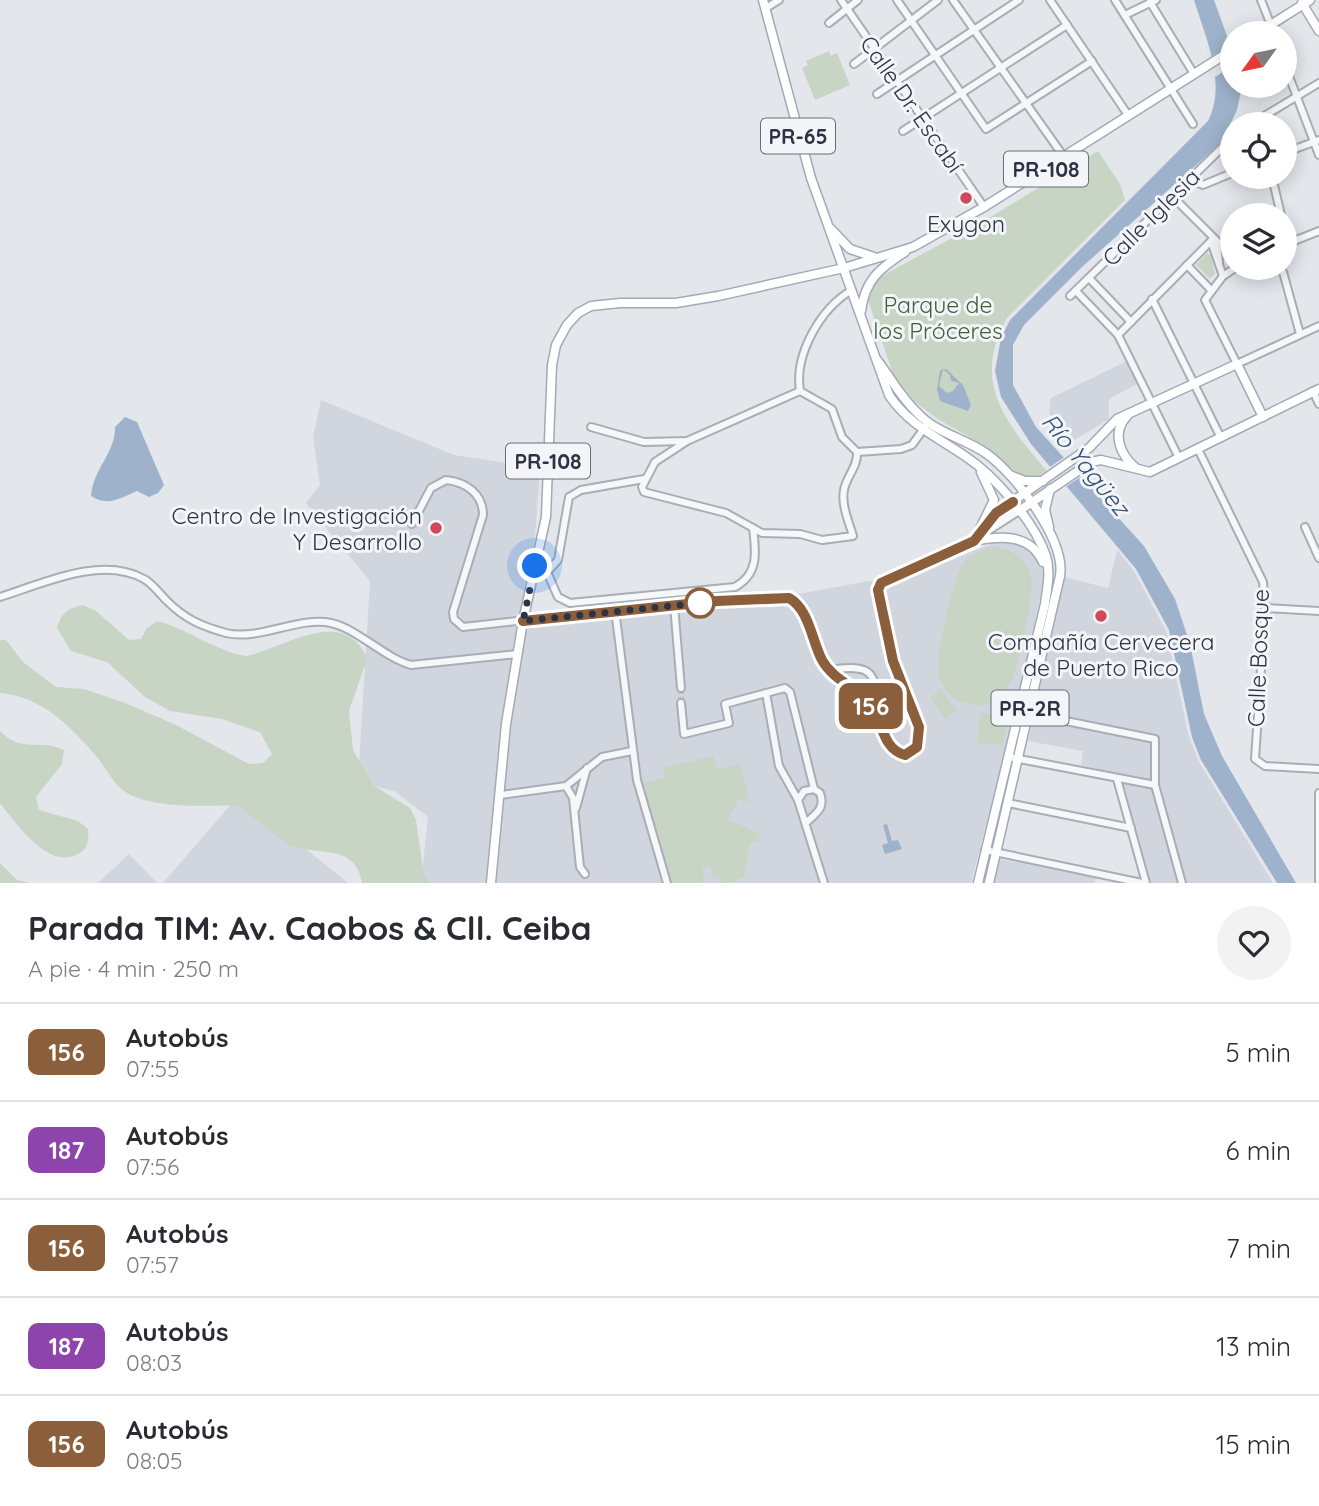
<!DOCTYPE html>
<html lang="es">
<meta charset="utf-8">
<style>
:root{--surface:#fff;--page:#f2f2f3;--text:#2b2b33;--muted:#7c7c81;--line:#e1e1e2}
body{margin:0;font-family:Quicksand,sans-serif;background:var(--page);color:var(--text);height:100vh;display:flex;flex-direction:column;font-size:26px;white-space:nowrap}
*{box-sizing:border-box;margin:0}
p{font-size:23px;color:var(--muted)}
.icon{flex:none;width:38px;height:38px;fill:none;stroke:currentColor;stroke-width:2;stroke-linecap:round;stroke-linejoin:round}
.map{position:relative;height:883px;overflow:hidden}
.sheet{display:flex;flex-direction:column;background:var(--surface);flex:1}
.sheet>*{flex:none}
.badge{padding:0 14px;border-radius:10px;font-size:24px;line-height:46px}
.needle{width:46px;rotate:237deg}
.buttons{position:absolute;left:1220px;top:21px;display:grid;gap:14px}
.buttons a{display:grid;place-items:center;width:77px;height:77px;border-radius:50%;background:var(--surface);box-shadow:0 4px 18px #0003;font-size:35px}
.you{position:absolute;width:35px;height:35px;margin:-18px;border:5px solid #fff;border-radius:50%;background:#1a73e8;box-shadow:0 0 0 10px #1a73e833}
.map>.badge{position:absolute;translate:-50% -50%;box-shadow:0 0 0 4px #fff}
.round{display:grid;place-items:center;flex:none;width:74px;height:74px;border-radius:37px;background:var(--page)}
.headline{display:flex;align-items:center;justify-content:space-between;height:119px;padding:0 28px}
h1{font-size:33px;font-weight:800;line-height:52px}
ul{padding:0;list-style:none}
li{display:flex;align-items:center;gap:21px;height:98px;padding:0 28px;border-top:2px solid var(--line)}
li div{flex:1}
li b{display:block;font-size:26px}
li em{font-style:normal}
li .badge{min-width:77px;font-weight:700;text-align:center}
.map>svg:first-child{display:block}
.built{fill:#d1d5dd}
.green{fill:#c8d5c4}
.water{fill:#9eb3cb;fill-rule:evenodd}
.pier{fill:#e3e6eb}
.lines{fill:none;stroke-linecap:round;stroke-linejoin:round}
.minor-tunnel{stroke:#bec2ca;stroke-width:6;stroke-dasharray:6 3;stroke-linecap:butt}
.minor-casing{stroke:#a8adb6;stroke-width:10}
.major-casing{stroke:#a2aab7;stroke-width:11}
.minor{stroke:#f6f7f9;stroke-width:6}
.major{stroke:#fff;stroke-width:8}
.line-casing{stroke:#fff;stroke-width:16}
.line{stroke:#8b5e3c;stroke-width:10}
.walk{stroke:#2b3344;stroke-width:7;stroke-dasharray:0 12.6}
.poi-dot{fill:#d0495b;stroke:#f3f5f8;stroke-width:2.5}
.stop-dot{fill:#fff;stroke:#8b5e3c;stroke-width:3.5}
.labels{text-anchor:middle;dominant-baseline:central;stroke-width:6;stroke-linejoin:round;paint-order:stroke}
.shield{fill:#f3f5f8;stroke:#676d7a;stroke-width:2}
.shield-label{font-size:21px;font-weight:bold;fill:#2b3344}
.street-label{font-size:23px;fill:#2b3344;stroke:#f3f5f8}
.poi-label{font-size:23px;fill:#2b3344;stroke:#f3f5f8}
.park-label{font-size:23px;fill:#3f6038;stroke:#f3f5f8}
.water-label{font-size:24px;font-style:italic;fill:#345178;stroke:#f3f5f8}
</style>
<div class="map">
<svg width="1319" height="883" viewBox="0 0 1319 883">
<rect width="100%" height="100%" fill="#e3e6eb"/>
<g class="built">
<polygon points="1127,361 1137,384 1109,399 1109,419 1071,442 1049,413 1051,398"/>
<polygon points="321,400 454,455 540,468 535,537 520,610 529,617 791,595 870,581 885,585 999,541 1023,546 1036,558 1045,574 1019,697 971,883 421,883 428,817 394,791 358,782 370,581 306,503 320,485 313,437"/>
<polygon points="1117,550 1134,571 1166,631 1189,737 1199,762 1273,883 1151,883 1119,774 1081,765 1083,751 1028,741 1064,577 1108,588"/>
<polygon points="239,795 348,883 163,883"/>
<polygon points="129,854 157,883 98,883"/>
<polygon points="999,859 1096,878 1095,883 994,883"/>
</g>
<g class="green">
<polygon points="829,51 831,56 837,53 850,85 815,100 802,68 808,65 806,61"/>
<path d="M1098,151L1120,184L1125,200L1007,318C971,382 1005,422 1047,471L1034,478L1021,476L981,444L936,418L914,401L893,374L868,300L878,278L989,218Z"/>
<polygon points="1207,253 1211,256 1215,274 1210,279 1196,265"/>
<path d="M992,546C1010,550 1027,556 1031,577C1035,594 1017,677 1006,691C996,703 982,707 968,704C959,702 951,698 946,690C942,685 938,677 938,671C937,652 952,583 961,566C968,555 980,551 992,546Z"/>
<path d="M83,605L95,610L129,640L141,639L147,628L157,621C189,629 214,651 246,656C285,648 345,604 367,659L349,711L353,750L373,785L410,808L416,820L424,875L429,883H362C356,844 321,856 293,846C279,840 252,814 236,805C207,806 149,809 124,791C112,782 106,768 97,757C71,727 42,696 0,693V640H6L23,662L56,687L84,689L125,703L174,724L249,764L263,763L272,754L260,732L222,719L170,711L145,697L107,662L71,651L57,628C61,613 68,608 83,605Z"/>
<polygon points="941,689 957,711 945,719 930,698"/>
<polygon points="980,713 1006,715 1004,745 977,743"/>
<path d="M0,731C22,754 39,738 64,750L62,764L36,797L39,810L78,821L88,829C89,841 88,851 74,856C45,866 16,823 0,803Z"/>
<polygon points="713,756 717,769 740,764 750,802 739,799 728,819 759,834 760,841 750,843 744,877 731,883 721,883 719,876 714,878 710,866 702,868 704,880 699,883 673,883 643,783 665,778 663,768"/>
<polygon points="0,863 17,880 30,883 0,883"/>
</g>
<g class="water">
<path d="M1194,0H1214L1232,50V86H1242L1237,110L1221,143L1082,267L1024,325L1013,345V385L1036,427L1144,546L1175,599L1190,644L1204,714L1222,756L1296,883H1277L1201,760L1192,737L1169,630L1136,569L1031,444L1001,397L995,371L1001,338L1010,320L1208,121C1227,83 1206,39 1194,0Z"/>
<path d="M946,369L963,385L971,405L968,411L940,401L937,390L940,370ZM943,369L950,375L951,381L959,383L953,391L947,393L939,386Z"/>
<path d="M125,417L137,422L164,485L158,493L149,497L137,491C121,498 107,507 91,496C93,469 116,452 115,427Z"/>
<polygon points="887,824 892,841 898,840 902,849 885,854 882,845 888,843 883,825"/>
</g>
<g class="pier">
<polygon points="1232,51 1232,66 1212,79 1210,62"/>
<polygon points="1066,456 1082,476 1064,488 1047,469"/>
</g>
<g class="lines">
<polyline class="minor-tunnel" points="681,688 681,703"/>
<g class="minor-casing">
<g id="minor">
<polyline points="841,0 984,207"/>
<polyline points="897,0 986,129 1092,61"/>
<polyline points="953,0 1064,157"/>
<polyline points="1050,0 1128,115"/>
<polyline points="1115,0 1193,124"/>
<polyline points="1261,0 1274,33"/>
<polyline points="1150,2 1194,74"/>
<polyline points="766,8 779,0"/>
<polyline points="1125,15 1156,0"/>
<polyline points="829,23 858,0"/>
<polyline points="1284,63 1319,155"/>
<polyline points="854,64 938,0"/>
<polyline points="877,94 1019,0"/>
<polyline points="1251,124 1319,83"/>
<polyline points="903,131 1067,25"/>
<polyline points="1284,153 1319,140"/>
<polyline points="1272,177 1281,215"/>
<polyline points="1188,180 1203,185 1232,173"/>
<polyline points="1172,196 1217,241 1219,262"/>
<polyline points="1284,229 1288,244"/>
<polyline points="1211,241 1223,276"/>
<polyline points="1284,245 1319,231"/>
<polyline points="1187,265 1211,290"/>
<polyline points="1235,268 1223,276 1205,300 1237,364 1319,326"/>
<polyline points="1283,272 1300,334"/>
<polyline points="1089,278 1131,322"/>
<polyline points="1076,291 1118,335 1179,458"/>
<polyline points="1070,296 1232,138"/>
<polyline points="1152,299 1221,438"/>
<polyline points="1118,335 1213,239"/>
<path d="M800,391C794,354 821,308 852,290"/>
<polyline points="1313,391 1319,404"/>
<polyline points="591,427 644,442 687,441 800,391 832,409 842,437 857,452 901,449 912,445 925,427"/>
<polyline points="1198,449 1263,582 1265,608 1255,759 1265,766 1319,769"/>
<path d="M644,479L581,490L569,497L558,560L547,572L558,597L570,603L735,587C759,574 756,552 753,528L726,513L644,492L642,487L655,462L687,441"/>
<path d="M412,524L431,488L446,480C466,482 483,494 483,515L453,612L454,619L463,627L615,610L789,598C809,609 812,641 822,660C834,682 861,688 873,708C883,725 883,750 905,755L917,747L919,727L893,661L878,590L881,583L963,547L1019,511"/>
<polyline points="1305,527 1319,558"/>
<path d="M753,528L762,533L800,534L822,540L853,536C849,522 841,505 844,490C846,477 858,467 857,452"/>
<polyline points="981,531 996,513 1012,502"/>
<path d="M0,597C42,584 101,555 144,579C152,583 160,594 167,601C185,619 201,626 226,633C260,641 298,616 331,623C358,629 383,657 411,665L517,654"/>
<polyline points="674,605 681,688"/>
<polyline points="1265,608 1319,611"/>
<polyline points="615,610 637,780 667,883"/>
<path d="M828,670C862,665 882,666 873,708"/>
<polyline points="766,693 779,766 798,800"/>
<polyline points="681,703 684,734 729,723 725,704 785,688 790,692 814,789"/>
<polyline points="1056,719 1155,739 1155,785 1182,883"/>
<polyline points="1009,757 1155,785"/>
<polyline points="1117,779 1146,883"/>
<polyline points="566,786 573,798 580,867 585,874"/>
<polyline points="1319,793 1319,881"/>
<polyline points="501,795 566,786 602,757 632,751"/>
<polyline points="1008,803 1131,828"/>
<polyline points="576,808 587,768"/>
<path d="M808,821C818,812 825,807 820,793L814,789L804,791L798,800L824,883"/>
<polyline points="985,850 1142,883"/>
</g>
</g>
<g class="major-casing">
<g id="major">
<path d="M763,0L811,178L889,395C908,424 937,437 965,456C995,476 1034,521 1046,556C1051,572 1047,588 1045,604L978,883"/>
<polyline points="1302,3 1319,31"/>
<polyline points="1258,33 1310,0"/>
<polyline points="831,229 850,249 874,257"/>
<path d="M861,311C865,280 879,269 905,252"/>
<path d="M878,361C893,382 905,403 925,420C943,435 968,440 987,454C1015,474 1066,540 1060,576L989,883"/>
<path d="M1127,416C1111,433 1120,455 1136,468"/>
<polyline points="1012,476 1025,481 1043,481"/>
<polyline points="1012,502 1089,448 1117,419 1237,364 1263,417"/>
<polyline points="1019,511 1091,462 1101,460 1150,472 1319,389"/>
<polyline points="1049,527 1045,510 1050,489"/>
<path d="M974,541C1000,536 1030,533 1043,562"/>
<polyline points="974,541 994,500 981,472"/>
<polyline points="491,883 506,724 523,621 546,517 552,365 556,345 567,325 578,313 591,306 620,303 676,303 718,296 844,268 913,247 984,207 1232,50"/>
</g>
</g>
<use href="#minor" class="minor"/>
<use href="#major" class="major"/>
</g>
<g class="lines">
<g class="line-casing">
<path id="line" d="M523,621L717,601L789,598C809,609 812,641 822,660C834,682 861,688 873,708C883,725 883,749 905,755L917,747L919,727L893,661L878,590L881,583L974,541L996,513L1013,502"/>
</g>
<use href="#line" class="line"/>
<polyline class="walk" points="535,566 523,621 700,603"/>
</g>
<g class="poi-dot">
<circle cx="966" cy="198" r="7"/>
<circle cx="436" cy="528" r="7"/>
<circle cx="1101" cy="616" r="7"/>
</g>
<circle class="stop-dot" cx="700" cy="603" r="14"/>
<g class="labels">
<g class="shield">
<rect x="761" y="118.5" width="74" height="35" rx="5"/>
<rect x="1004" y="151.5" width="84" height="35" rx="5"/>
<rect x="506" y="443.5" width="84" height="35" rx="5"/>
<rect x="991.5" y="690.5" width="77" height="35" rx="5"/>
</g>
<g class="shield-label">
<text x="798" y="136">PR-65</text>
<text x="1046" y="169">PR-108</text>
<text x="548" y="461">PR-108</text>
<text x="1030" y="708">PR-2R</text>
</g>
<g class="street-label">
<text transform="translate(912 104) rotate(55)">Calle Dr. Escabí</text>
<text transform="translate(1151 217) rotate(-45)">Calle Iglesia</text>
<text transform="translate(1258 658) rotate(-88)">Calle Bosque</text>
</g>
<g class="poi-label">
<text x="966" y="223">Exygon</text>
<text x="422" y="515" text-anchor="end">Centro de Investigación<tspan x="422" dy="26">Y Desarrollo</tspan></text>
<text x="1101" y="641">Compañía Cervecera<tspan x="1101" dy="26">de Puerto Rico</tspan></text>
</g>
<g class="park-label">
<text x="938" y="304">Parque de<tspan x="938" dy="26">los Próceres</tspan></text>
</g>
<g class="water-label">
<text transform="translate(1086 464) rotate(51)">Río Yagüez</text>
</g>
</g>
</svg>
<div class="buttons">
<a><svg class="needle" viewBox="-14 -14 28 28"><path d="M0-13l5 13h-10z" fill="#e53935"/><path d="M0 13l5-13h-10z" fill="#7c7c81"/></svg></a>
<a><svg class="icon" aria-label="locate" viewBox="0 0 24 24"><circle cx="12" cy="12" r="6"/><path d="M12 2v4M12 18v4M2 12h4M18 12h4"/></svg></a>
<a><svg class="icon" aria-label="layers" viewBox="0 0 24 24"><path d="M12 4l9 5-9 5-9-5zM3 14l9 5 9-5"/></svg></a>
</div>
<div class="you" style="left:535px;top:566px"></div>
<b class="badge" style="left:871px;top:706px;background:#8b5e3c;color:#fff">156</b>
</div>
<section class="sheet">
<div class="headline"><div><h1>Parada TIM: Av. Caobos &amp; Cll. Ceiba</h1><p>A pie · 4 min · 250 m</p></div><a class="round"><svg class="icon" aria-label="heart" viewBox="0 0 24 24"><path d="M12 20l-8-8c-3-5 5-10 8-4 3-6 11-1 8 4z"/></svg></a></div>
<ul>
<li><span class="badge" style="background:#8b5e3c;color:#fff">156</span><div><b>Autobús</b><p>07:55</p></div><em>5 min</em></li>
<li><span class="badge" style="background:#8e44ad;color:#fff">187</span><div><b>Autobús</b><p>07:56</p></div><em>6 min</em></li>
<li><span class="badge" style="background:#8b5e3c;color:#fff">156</span><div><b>Autobús</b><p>07:57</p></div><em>7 min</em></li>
<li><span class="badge" style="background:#8e44ad;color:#fff">187</span><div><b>Autobús</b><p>08:03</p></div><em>13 min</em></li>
<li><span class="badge" style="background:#8b5e3c;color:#fff">156</span><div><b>Autobús</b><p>08:05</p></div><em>15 min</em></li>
</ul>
</section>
